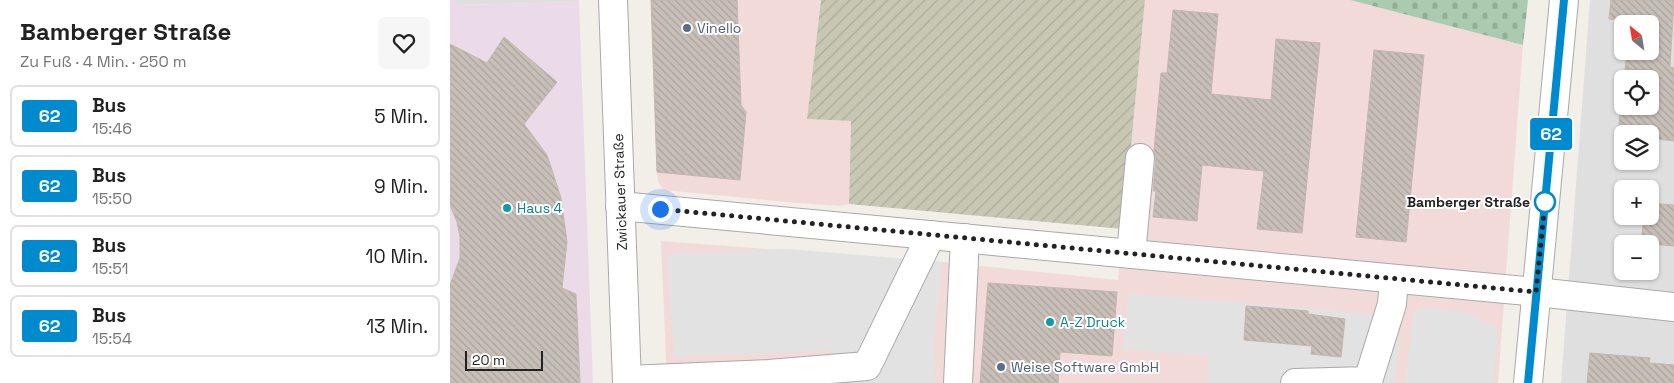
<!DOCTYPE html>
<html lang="de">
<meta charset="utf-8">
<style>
:root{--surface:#fff;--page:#f6f6f6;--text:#222;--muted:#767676;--line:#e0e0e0}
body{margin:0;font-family:"Space Grotesk",sans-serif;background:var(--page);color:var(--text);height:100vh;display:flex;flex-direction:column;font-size:19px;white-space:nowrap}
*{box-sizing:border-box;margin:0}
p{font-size:16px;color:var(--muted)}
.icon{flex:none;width:28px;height:28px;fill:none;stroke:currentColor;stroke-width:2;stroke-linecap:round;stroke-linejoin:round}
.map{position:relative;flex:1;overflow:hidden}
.drawer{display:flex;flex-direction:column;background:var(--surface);width:450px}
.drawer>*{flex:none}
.badge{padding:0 10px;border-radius:4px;font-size:18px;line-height:32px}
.needle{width:32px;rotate:330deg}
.buttons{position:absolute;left:1164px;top:15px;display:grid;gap:10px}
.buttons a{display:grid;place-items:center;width:45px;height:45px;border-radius:8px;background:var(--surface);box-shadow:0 1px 4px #0004;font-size:25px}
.scale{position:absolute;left:15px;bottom:12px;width:78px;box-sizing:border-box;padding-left:5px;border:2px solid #222;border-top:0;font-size:14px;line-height:18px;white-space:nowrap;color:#222;-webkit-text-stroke:4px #fff;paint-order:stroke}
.you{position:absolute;width:25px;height:25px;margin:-12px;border:4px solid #fff;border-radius:50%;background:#1a73e8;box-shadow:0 0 0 8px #1a73e833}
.map>.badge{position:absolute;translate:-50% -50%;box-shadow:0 0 0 2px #fff}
.round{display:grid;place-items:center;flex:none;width:52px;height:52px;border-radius:8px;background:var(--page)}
.overview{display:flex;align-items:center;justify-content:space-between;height:85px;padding:0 20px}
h1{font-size:24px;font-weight:600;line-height:38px}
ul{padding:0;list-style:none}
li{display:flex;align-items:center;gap:15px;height:62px;margin:0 10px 8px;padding:0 10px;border:2px solid var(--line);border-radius:8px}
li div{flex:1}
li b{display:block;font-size:19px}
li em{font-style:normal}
li .badge{min-width:55px;font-weight:700;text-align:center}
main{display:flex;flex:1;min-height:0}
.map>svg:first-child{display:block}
.residential{fill:#e0dfdf;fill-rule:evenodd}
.commercial{fill:#f2dad9}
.industrial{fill:#ebdbe8}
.construction{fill:url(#construction-furrows)}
.cemetery{fill:url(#cemetery-stones)}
.parking{fill:#e2e2e2}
.building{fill:url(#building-back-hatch);stroke:#c4b6ab}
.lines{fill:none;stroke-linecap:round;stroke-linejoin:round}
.minor-casing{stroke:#a9a9a9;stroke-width:30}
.minor{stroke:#fff;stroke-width:28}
.line-casing{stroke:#fff;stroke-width:11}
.line{stroke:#008ace;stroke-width:8}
.walk{stroke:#222;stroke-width:5;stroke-dasharray:0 9}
.service-dot{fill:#5c6f8a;stroke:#fff;stroke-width:2}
.stop-dot{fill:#fff;stroke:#008ace;stroke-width:2.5}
.culture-dot{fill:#0f9aa8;stroke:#fff;stroke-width:2}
.labels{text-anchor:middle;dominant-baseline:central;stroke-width:4;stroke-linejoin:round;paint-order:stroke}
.service-label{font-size:14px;fill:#4e5e75;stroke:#fff;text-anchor:start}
.street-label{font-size:14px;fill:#222;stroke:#fff}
.stop-label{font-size:14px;font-weight:bold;fill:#222;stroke:#fff;text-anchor:end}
.culture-label{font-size:14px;fill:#0d838f;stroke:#fff;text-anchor:start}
</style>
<main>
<section class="drawer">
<div class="overview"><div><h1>Bamberger Straße</h1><p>Zu Fuß · 4 Min. · 250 m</p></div><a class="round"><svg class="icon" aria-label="heart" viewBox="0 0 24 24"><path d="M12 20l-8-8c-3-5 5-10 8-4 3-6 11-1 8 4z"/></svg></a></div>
<ul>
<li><span class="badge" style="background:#008ace;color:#fff">62</span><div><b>Bus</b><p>15:46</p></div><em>5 Min.</em></li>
<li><span class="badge" style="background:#008ace;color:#fff">62</span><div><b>Bus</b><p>15:50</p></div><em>9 Min.</em></li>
<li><span class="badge" style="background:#008ace;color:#fff">62</span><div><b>Bus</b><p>15:51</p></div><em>10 Min.</em></li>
<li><span class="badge" style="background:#008ace;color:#fff">62</span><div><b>Bus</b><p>15:54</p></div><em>13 Min.</em></li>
</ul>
</section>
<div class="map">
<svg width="1224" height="383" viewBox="0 0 1224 383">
<defs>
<pattern id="construction-furrows" width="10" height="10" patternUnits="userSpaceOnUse" patternTransform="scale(1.25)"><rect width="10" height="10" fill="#c7c7b4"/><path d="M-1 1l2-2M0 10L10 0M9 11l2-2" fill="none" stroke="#abab9a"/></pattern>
<pattern id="cemetery-stones" width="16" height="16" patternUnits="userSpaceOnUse" patternTransform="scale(1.25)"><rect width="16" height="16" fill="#aacbaf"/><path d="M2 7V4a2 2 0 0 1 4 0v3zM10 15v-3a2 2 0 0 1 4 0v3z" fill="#92ae96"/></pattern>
<pattern id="building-back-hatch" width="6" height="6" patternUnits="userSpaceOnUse" patternTransform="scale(1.25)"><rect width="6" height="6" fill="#c7bfb8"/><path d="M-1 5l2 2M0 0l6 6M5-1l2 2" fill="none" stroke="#aba49e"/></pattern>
</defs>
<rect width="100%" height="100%" fill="#f2efe9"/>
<g class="residential">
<polygon points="5,0 129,0 129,2 5,5"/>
<path d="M1140,0H1224V383H1111ZM1172,24H1200V51H1172ZM1172,79H1200V106H1172ZM1172,134H1200V161H1172ZM1172,189H1200V216H1172ZM1172,244H1200V271H1172Z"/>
</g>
<g class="commercial">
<polygon points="201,0 371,0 357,119 401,121 399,204 390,206 347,203 214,190 208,182 207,172"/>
<polygon points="695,0 900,0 1073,45 1048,383 217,383 211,241 492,262 668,280"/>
</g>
<polygon class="industrial" points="0,0 5,0 6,5 129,2 143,383 0,383"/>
<polygon class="construction" points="371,0 695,0 673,229 399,204 401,121 357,119"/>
<polygon class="cemetery" points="900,0 1078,0 1073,45"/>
<g class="parking">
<polygon points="339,249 492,262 484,341 485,383 388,383 384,350 224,357 217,254"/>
<polygon points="678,293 951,316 945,383 757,383 759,356 673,349"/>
<polygon points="978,308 1016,312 1048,328 1043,383 955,383 964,312"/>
</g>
<g class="building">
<polygon points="201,0 287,0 291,105 296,112 290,180 207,172"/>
<polygon points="1161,0 1224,0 1220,67 1224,68 1224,141 1200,138 1200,134 1172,134 1172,136 1168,135 1172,93 1172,106 1200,106 1200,79 1174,79 1177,51 1200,51 1200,24 1179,24 1180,20 1159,19"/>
<polygon points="723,10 768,14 761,94 821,100 826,39 870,43 852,233 807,229 814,171 752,165 747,221 703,217 706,191 703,191 706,159 704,151 711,73 717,73"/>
<polygon points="54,37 107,82 74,124 97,155 111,198 117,242 112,288 126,294 130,383 0,383 0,285 10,258 10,237 7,222 0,205 0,44 37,63"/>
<polygon points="924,50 974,55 956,242 906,237"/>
<polygon points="1200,203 1224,205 1224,246 1191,243 1194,216 1200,216"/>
<polygon points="538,283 667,292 662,356 610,352 608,383 530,383"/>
<polygon points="796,306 858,311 858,314 895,319 891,357 861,354 862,346 794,340"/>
<polygon points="1140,353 1200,358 1199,363 1224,365 1224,383 1137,383"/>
</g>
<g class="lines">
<g class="minor-casing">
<g id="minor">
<polyline points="163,0 177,383"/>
<polyline points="170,206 1087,292 1224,307"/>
<polyline points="681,254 690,158"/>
<polyline points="177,380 319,374 417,366 481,235"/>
<polyline points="508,383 515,238"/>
<polyline points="845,383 918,381 942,304 944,279"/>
<polyline points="1078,383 1114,0"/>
</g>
</g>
<use href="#minor" class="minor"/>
</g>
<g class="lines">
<g class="line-casing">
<polyline id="line" points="1078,383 1114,0"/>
</g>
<use href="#line" class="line"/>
<polyline class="walk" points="210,209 1086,292 1095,202"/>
</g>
<g class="service-dot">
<circle cx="237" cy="28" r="5"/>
<circle cx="551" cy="367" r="5"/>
</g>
<circle class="stop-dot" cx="1095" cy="202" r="10"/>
<g class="culture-dot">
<circle cx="57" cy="208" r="5"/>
<circle cx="600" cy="322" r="5"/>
</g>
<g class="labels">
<g class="service-label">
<text x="247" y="28">Vinello</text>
<text x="561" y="367">Weise Software GmbH</text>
</g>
<g class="street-label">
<text transform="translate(170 192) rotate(-92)">Zwickauer Straße</text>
</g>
<g class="stop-label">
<text x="1080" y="202">Bamberger Straße</text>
</g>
<g class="culture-label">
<text x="67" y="208">Haus 4</text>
<text x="610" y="322">A-Z Druck</text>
</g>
</g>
</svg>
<div class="buttons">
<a><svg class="needle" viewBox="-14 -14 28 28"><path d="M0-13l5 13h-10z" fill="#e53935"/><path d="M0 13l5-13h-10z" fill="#767676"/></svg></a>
<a><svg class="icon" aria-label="locate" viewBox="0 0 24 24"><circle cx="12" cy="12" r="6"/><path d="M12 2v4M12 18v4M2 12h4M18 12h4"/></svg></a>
<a><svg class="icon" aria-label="layers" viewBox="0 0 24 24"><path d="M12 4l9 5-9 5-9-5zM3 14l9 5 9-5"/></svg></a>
<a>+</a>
<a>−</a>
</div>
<div class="scale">20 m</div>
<div class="you" style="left:210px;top:209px"></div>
<b class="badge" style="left:1101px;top:134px;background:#008ace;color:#fff">62</b>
</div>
</main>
